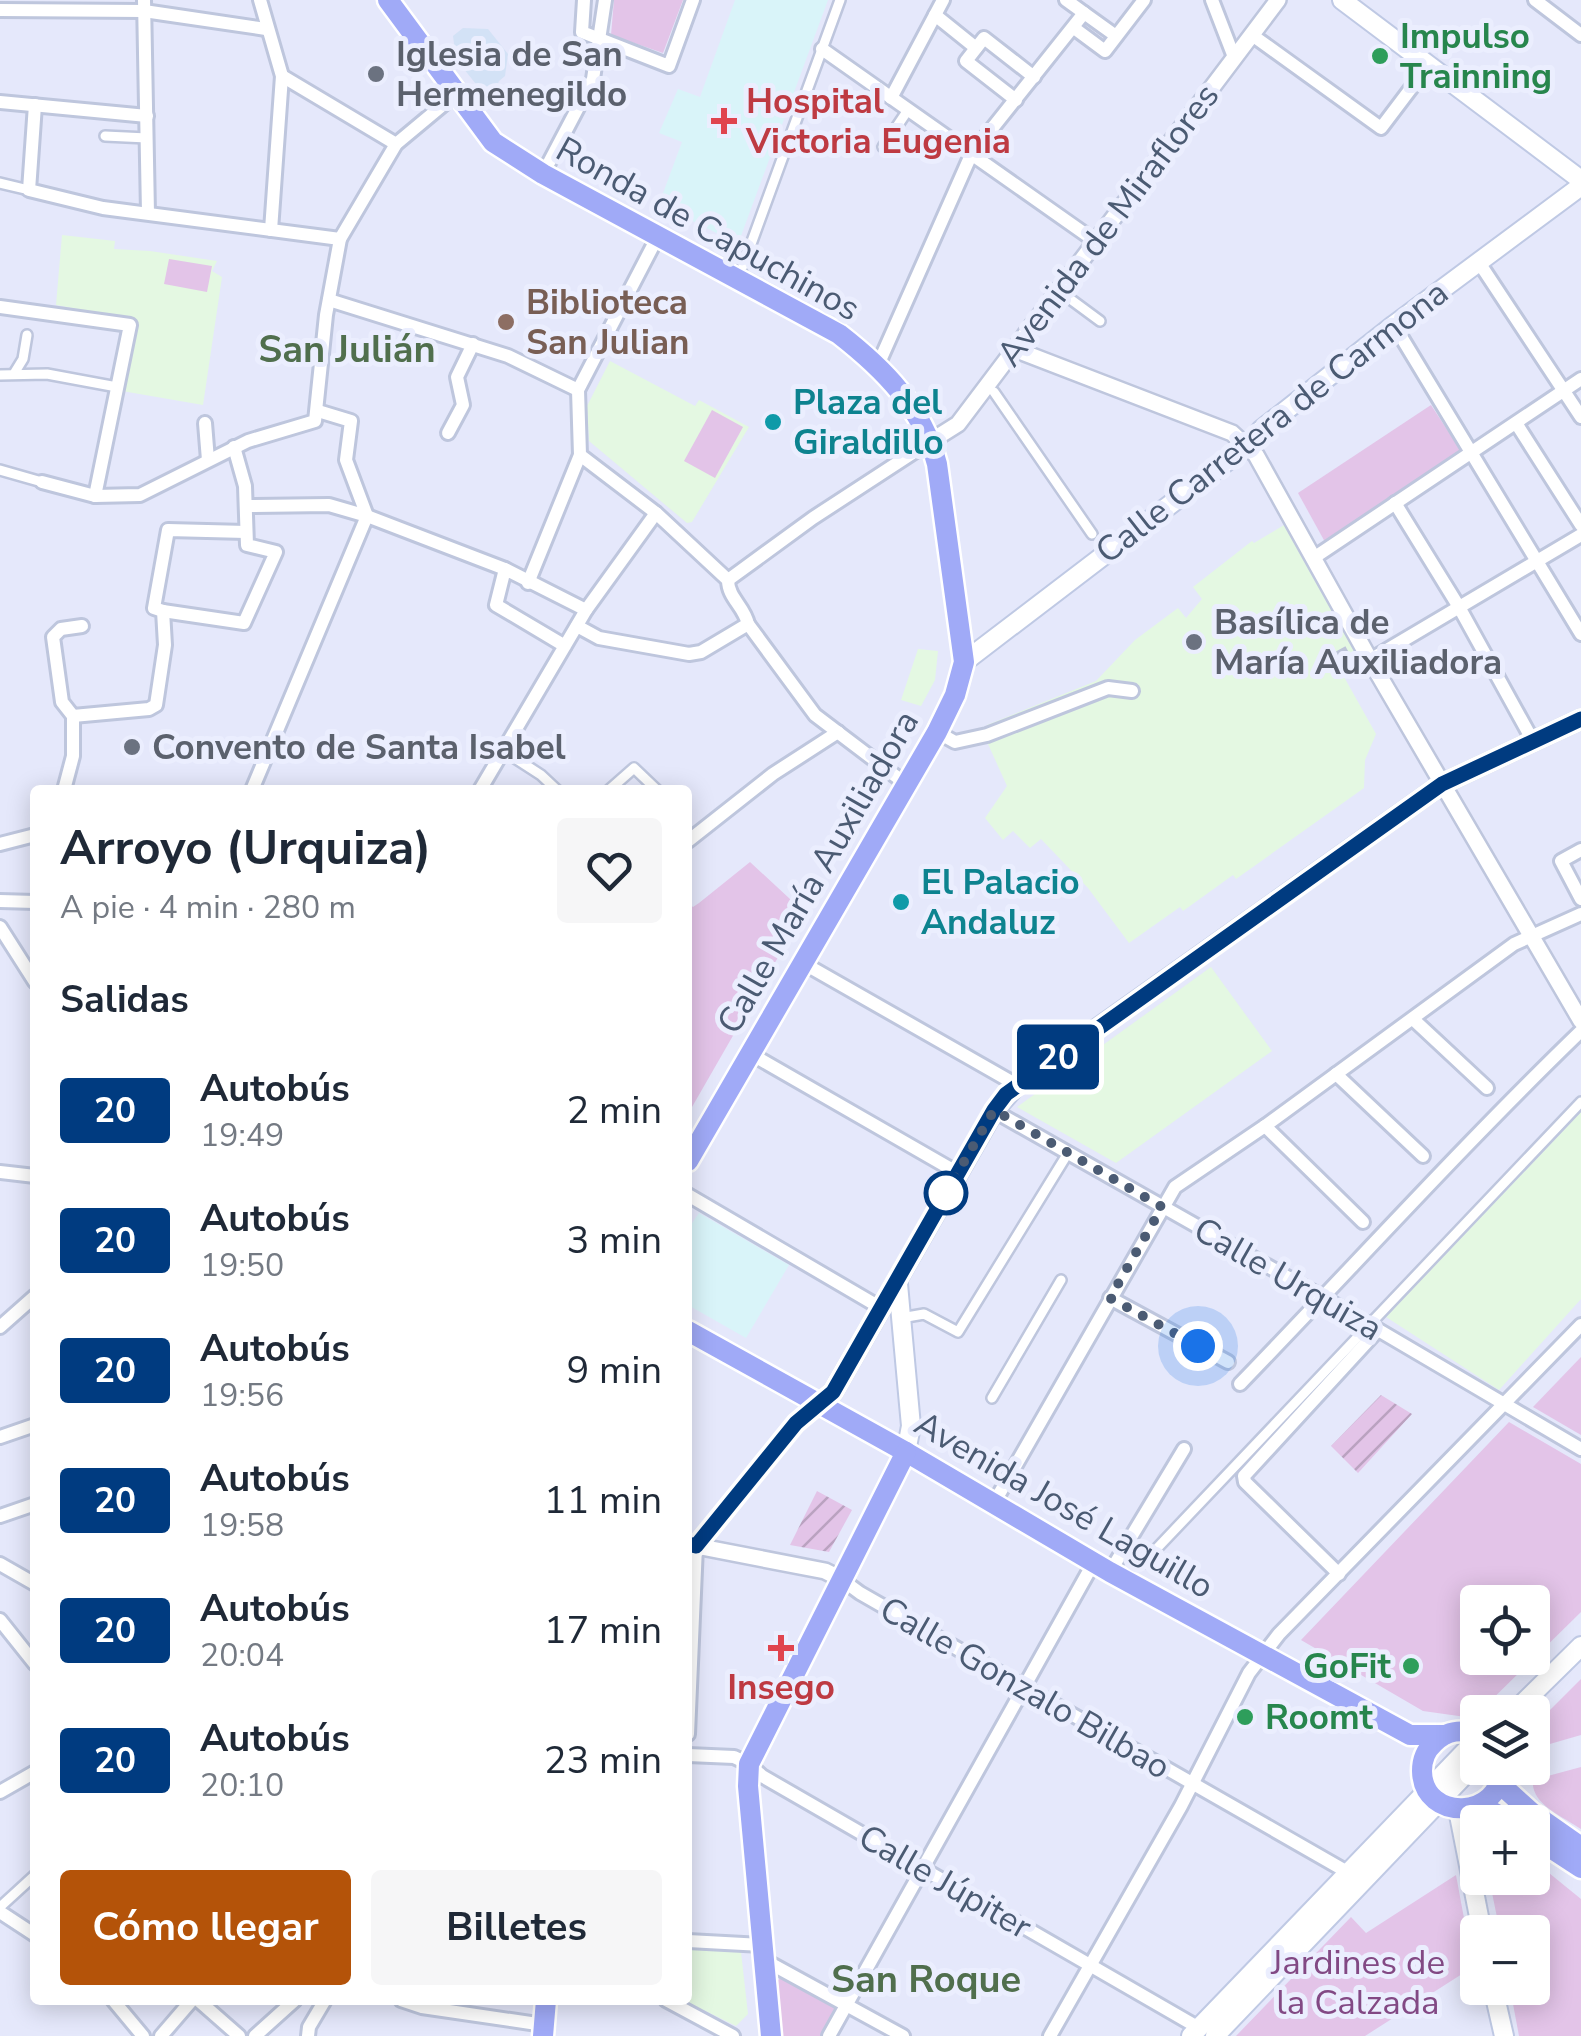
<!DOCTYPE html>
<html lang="es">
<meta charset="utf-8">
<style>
:root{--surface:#fff;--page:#f6f6f7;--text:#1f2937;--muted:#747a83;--accent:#b45309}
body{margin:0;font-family:"Nunito Sans",sans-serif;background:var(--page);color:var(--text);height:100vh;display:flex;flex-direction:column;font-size:38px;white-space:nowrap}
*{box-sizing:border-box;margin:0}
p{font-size:32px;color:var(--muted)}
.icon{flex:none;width:55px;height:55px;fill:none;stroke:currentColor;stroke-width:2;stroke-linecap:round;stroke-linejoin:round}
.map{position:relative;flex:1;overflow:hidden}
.details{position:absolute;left:30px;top:785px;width:662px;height:1220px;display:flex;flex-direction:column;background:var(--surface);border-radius:10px;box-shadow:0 5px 25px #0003}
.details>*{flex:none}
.badge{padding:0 20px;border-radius:8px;font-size:35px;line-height:65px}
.tools{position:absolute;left:1460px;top:1585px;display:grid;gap:20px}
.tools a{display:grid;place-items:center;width:90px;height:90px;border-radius:10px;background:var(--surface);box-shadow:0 5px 25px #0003;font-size:50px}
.you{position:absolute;width:50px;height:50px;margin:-25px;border:8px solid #fff;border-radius:50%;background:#1a73e8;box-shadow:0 0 0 15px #1a73e833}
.map>.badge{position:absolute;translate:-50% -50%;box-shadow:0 0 0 5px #fff}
h2{padding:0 30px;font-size:38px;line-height:90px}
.round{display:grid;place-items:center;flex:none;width:105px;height:105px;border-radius:10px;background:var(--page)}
.headline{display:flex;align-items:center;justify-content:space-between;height:170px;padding:0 30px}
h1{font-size:48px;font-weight:700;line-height:75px}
.button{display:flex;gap:20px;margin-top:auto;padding:20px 30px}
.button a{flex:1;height:115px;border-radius:10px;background:var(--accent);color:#fff;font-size:40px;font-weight:700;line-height:115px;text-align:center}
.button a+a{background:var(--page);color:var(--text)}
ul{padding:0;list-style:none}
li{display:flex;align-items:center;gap:30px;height:130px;padding:0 30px}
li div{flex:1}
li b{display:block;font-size:38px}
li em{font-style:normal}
li .badge{min-width:110px;font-weight:700;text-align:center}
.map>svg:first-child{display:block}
.commercial{fill:#d3e2f6}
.education{fill:#e4f8e2}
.medical{fill:#d9f4f9}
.green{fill:#e3c4e8;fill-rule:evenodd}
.garden{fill:url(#garden-furrows)}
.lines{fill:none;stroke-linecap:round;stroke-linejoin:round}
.minor-tunnel{stroke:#bec5d9;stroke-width:12;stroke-dasharray:12 6;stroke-linecap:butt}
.pedestrian-casing{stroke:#bec6dd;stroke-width:14}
.minor-casing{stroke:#bec6dd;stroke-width:18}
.tertiary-casing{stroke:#bec6dd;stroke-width:20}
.secondary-casing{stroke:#bfc9e4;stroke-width:22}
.primary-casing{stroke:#fff;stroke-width:25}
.pedestrian{stroke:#fff;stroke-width:9}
.minor{stroke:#fff;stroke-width:12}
.tertiary{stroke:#fff;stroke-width:15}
.secondary{stroke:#fff;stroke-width:18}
.primary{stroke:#a0aaf7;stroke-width:20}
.line-casing{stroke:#fff;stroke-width:22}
.line{stroke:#003b80;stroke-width:15}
.walk{stroke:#4b5b73;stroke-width:10;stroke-dasharray:0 18}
.leisure-dot{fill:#2e9e5b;stroke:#ebeefe;stroke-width:4}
.worship-dot{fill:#6b7280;stroke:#ebeefe;stroke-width:4}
.health-dot{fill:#e0444e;stroke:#ebeefe;stroke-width:4}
.education-dot{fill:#8d6e63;stroke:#ebeefe;stroke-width:4}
.culture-dot{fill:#0f9aa8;stroke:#ebeefe;stroke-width:4}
.stop-dot{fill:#fff;stroke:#003b80;stroke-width:5}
.labels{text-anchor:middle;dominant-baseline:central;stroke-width:10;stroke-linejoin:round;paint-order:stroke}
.leisure-label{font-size:35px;font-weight:bold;fill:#27864d;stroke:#ebeefe;text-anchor:start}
.worship-label{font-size:35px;font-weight:bold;fill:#5b616d;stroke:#ebeefe;text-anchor:start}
.health-label{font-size:35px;font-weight:bold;fill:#be3a42;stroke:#ebeefe;text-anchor:start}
.street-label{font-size:35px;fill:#4b5b73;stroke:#ebeefe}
.education-label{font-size:35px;font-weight:bold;fill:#785e54;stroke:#ebeefe;text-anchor:start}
.culture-label{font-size:35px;font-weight:bold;fill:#0d838f;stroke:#ebeefe;text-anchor:start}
.park-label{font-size:35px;fill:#824984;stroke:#ebeefe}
.neighbourhood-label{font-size:38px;font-weight:bold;fill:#506f4d;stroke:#ebeefe}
</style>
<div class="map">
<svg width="1581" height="2036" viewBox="0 0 1581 2036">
<defs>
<pattern id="garden-furrows" width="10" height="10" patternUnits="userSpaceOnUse" patternTransform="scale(2.5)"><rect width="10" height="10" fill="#e3c4e8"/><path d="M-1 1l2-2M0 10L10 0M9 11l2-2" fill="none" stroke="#baa2c0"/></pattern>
</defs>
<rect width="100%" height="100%" fill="#e5e8fb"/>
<polygon class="commercial" points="463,28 488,29 508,54 505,76 499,81 491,103 456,59 453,36"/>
<g class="education">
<polygon points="62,235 115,241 114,249 150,251 217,261 212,271 222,277 203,405 122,391 137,320 56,305"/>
<polygon points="610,361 695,406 699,400 749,427 692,522 687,523 589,441 587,406"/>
<polygon points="1284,525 1357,656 1339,668 1376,734 1365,760 1364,788 1236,879 1233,875 1183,911 1180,907 1129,943 1088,888 1041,839 1030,848 1013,831 1003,840 985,818 1007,786 988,744 987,725 1096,681 1135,640 1178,608 1186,618 1202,599 1193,587 1252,541 1254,543"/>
<polygon points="918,649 938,651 935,680 921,706 901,700"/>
<polygon points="1211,967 1272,1051 1116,1163 1017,1107"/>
<polygon points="1581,1112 1581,1299 1499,1390 1386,1317"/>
<polygon points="688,1948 741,1952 748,2014 736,2026 683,2000 688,2000"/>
</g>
<g class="medical">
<polygon points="735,0 828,0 738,244 659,204 682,142 659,133 678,89 700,97"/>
<polygon points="699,1213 789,1265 746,1338 688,1305 688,1229"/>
</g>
<g class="green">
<polygon points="614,0 683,0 663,53 611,35"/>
<polygon points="169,259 212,266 207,292 164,284"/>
<polygon points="1431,405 1461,451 1325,542 1298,493"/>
<polygon points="712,410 743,427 715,478 684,461"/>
<polygon points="750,862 804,912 688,1114 688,903 693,907 699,903"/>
<polygon points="1581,1357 1581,1435 1533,1407"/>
<path d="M1509,1422L1581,1464V1612L1473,1718L1423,1711L1301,1640ZM1478,1602H1532V1658H1478Z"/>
<polygon points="1581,1679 1581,1735 1536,1748 1533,1727"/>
<path d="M1581,1767V1829C1564,1817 1530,1804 1533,1780Z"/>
<polygon points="1533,1860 1581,1899 1581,2036 1519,2036 1510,1988 1532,1988 1532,1932 1500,1932 1489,1878 1532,1878"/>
<polygon points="1456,1875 1473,1967 1365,2036 1236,2036 1351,1917 1366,1933"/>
<polygon points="783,1976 837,2007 822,2036 775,2036 771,1986"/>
</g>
<g class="garden">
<polygon points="1381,1395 1412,1414 1358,1473 1331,1446"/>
<polygon points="817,1491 852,1510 829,1552 790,1545"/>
</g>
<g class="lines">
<polyline class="minor-tunnel" points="1322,666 1353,649"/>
<g class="pedestrian-casing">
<g id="pedestrian">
<polyline points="105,136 147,138"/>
<polyline points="883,147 908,110"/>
<polyline points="0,183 29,190"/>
<polyline points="743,266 840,0"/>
<polyline points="1058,290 1100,321"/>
<polyline points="15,372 23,359 27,335"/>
<polyline points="0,375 47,374 117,387"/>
<polyline points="994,392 1092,534"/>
<polyline points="0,470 42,482"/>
<polyline points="504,751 541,775 557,790"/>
<polyline points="609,790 634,768 657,790"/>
<polyline points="901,1318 924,1314 958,1332 1068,1153"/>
<polyline points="992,1398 1061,1280"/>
<polyline points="1143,1563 1581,1102"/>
<polyline points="0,1907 35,1875"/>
</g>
</g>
<g class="minor-casing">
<g id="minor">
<polyline points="144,0 148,213"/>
<polyline points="260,0 282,76 271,230"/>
<polyline points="584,0 582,32 669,66 693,0"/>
<polyline points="1066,0 1084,13"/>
<polyline points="1212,0 1234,57"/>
<polyline points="1535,0 1581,35"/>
<polyline points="0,10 144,11 266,29"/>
<polyline points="935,15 976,48"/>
<polyline points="1074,28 1105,51 1144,0"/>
<polyline points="1252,35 1381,128 1415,83"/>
<polyline points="822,49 1095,241"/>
<polyline points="282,76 396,144"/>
<polyline points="891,98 943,0"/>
<polyline points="1016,100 966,61 984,38 1034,77"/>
<polyline points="0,102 147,116"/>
<polyline points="35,105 29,190 103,208 340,239"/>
<polyline points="543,174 593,79 605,0"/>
<path d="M658,236L578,390L580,455L656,513L728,580C728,598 744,606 748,624"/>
<polyline points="1478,261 1581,417"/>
<polyline points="329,300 508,356 578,390"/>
<polyline points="0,307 130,325 95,496"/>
<polyline points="1394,325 1581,634"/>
<polyline points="878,365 971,155 1084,13 1116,36"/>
<polyline points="205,423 208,460"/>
<polyline points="1516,423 1581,525"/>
<polyline points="448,433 463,405 457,377 473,344"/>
<polyline points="42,482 95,496 140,495 248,441 315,421 326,315 340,239 396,144 456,94"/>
<polyline points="1395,503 1459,607 1533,741"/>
<polyline points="246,506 329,505 367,516 505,569"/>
<polyline points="1315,557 1581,379"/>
<polyline points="728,580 813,518 931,441"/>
<polyline points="528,583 580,455"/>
<polyline points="586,610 656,513"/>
<polyline points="163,611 244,623 276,552 247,545 245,486 234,447"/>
<polyline points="577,626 599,638 689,654 701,652 748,624 815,715 906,784"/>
<polyline points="1370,660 1581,535"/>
<polyline points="73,716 62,702 53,637 61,629 82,626"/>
<polyline points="937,732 955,742 987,735 1108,688 1132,691"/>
<polyline points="64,790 73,756 73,716 149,709 156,705 165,645 163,611 154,608 168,530 246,532"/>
<polyline points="252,790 367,516 346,460 351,421 318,411"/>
<polyline points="480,790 586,610 505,569 496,605 565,646"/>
<polyline points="688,841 773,774 838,732"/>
<polyline points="0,844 35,835"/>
<polyline points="1581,850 1561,861 1581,899"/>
<polyline points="0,901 35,902"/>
<polyline points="0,927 35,982"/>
<polyline points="803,963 1017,1085"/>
<polyline points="1413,1019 1487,1088"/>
<polyline points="751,1054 958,1173"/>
<polyline points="1336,1074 1423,1156"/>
<polyline points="994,1111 1324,1298 1581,1449"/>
<polyline points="1265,1126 1363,1222"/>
<polyline points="0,1172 35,1176"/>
<polyline points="688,1195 881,1308"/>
<polyline points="1110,1298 1228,1362"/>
<polyline points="0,1327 35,1296"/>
<path d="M1240,1384C1354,1266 1463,1145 1581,1031"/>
<polyline points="0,1437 35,1425"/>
<polyline points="994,1503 1175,1187 1265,1126 1514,944 1581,914"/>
<polyline points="0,1516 35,1504"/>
<polyline points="0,1564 35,1584"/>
<polyline points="1110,1572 1184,1449"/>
<polyline points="1339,1574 1245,1482 1244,1476 1378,1330"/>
<polyline points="841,1579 860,1593 1349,1873"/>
<polyline points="0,1620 35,1664"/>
<polyline points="688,1734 696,1546"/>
<polyline points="688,1755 734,1757 749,1764 762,1776 1199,2028"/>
<polyline points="0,1792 35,1772"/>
<polyline points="0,1912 35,1935"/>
<polyline points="688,1941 762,1945"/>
<polyline points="764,1960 903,2036"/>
<polyline points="113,2000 143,2036"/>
<polyline points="198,2000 239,2036"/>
<polyline points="401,2000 422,2007 544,2025"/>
<polyline points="666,2000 733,2036"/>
<polyline points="161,2036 192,2000"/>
<polyline points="255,2036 295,2000"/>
<polyline points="308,2036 309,2027 325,2000"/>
<polyline points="829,2036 1094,1562"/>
<polyline points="1050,2036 1181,1806 1249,1673 1279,1634 1581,1325"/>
</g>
</g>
<g class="tertiary-casing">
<g id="tertiary">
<polyline points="1014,349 1232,433 1256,455 1370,660 1581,1021"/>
<polyline points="931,441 958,424 1278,0"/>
<polyline points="691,1545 825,1571 841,1579"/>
<polyline points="696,1546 797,1423 820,1403"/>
</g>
</g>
<g class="secondary-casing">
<g id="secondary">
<polyline points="1342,0 1581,180"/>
<polyline points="964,662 1247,446 1261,430 1394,325 1581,186"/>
<polyline points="898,1284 911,1426 906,1452"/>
<polyline points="820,1403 833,1392 994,1111 1017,1085 1442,784 1581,719"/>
<polyline points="1514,1712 1581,1646"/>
<polyline points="1458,1810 1482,1932"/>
<polyline points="1493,1988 1504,2036"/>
<polyline points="1191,2036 1478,1738"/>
<polyline points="1215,2036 1478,1761"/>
</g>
</g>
<g class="primary-casing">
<g id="primary">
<path d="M388,0L493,142L543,174L839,334C884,369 922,407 937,464L964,662L955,695L937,732L688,1161"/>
<polyline points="688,1331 906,1452 1110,1572 1410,1735 1444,1735"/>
<path d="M1478,1734C1461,1729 1447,1730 1434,1743C1426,1750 1422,1760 1422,1771C1423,1823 1503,1819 1501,1768"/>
<polyline points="1499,1783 1531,1812 1581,1847"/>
<polyline points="1480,1805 1512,1822"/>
<polyline points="1532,1836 1581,1868"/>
<polyline points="543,2036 546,2000"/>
<polyline points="771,2036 748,1786 749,1764 906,1452"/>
</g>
</g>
<use href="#pedestrian" class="pedestrian"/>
<use href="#minor" class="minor"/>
<use href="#tertiary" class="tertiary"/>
<use href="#secondary" class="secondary"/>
<use href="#primary" class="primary"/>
</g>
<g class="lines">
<g class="line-casing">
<polyline id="line" points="688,1544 696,1546 796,1423 833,1392 994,1110 1006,1094 1442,784 1581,719"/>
</g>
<use href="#line" class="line"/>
<polyline class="walk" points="946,1193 994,1110 1162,1207 1110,1298 1198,1346"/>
</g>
<g class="leisure-dot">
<circle cx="1380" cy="56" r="10"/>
<circle cx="1411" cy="1666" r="10"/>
<circle cx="1245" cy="1717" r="10"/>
</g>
<g class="worship-dot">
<circle cx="376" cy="74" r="10"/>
<circle cx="1194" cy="642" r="10"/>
<circle cx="132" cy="747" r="10"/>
</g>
<g class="health-dot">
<path d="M719 106h10v10h10v10h-10v10h-10v-10h-10v-10h10z"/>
<path d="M776 1633h10v10h10v10h-10v10h-10v-10h-10v-10h10z"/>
</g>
<circle class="education-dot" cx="506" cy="322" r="10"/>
<g class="culture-dot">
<circle cx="773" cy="422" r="10"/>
<circle cx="901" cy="902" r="10"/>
</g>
<circle class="stop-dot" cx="946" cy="1193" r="20"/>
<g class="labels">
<g class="leisure-label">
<text x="1400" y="36">Impulso<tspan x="1400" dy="40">Trainning</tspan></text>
<text x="1391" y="1666" text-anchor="end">GoFit</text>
<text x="1265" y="1717">Roomt</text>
</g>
<g class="worship-label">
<text x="396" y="54">Iglesia de San<tspan x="396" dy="40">Hermenegildo</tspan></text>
<text x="1214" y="622">Basílica de<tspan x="1214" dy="40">María Auxiliadora</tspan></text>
<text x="152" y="747">Convento de Santa Isabel</text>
</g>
<g class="health-label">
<text x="746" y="101">Hospital<tspan x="746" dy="40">Victoria Eugenia</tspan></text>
<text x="781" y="1687" text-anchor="middle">Insego</text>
</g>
<g class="street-label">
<text transform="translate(1108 225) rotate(-53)">Avenida de Miraflores</text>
<text transform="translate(708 229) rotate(29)">Ronda de Capuchinos</text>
<text transform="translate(1272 422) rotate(-38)">Calle Carretera de Carmona</text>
<text transform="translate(818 872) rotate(-60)">Calle María Auxiliadora</text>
<text transform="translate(1288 1279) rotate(30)">Calle Urquiza</text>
<text transform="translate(1064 1505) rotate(30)">Avenida José Laguillo</text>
<text transform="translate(1025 1688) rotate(30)">Calle Gonzalo Bilbao</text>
<text transform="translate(945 1882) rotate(30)">Calle Júpiter</text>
</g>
<g class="education-label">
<text x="526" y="302">Biblioteca<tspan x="526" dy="40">San Julian</tspan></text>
</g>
<g class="culture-label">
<text x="793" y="402">Plaza del<tspan x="793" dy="40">Giraldillo</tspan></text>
<text x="921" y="882">El Palacio<tspan x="921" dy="40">Andaluz</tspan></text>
</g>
<g class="park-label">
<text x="1358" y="1962">Jardines de<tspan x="1358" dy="40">la Calzada</tspan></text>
</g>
<g class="neighbourhood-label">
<text x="347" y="349">San Julián</text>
<text x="926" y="1979">San Roque</text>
</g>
</g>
</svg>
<div class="tools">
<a><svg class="icon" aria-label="locate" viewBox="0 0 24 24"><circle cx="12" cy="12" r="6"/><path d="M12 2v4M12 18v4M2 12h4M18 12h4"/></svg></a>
<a><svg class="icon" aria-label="layers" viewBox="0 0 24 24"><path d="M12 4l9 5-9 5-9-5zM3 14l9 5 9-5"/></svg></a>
<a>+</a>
<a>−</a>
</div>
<div class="you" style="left:1198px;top:1346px"></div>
<b class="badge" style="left:1058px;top:1057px;background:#003b80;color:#fff">20</b>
<section class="details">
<div class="headline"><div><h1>Arroyo (Urquiza)</h1><p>A pie · 4 min · 280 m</p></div><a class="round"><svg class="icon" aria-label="heart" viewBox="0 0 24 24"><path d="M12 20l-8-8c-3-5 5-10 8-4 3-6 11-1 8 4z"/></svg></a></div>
<h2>Salidas</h2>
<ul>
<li><span class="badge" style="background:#003b80;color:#fff">20</span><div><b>Autobús</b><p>19:49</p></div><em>2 min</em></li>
<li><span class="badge" style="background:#003b80;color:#fff">20</span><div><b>Autobús</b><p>19:50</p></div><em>3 min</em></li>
<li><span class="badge" style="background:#003b80;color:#fff">20</span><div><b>Autobús</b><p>19:56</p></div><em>9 min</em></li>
<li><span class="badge" style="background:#003b80;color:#fff">20</span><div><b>Autobús</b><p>19:58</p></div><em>11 min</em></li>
<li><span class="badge" style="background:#003b80;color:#fff">20</span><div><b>Autobús</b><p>20:04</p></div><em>17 min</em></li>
<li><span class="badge" style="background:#003b80;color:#fff">20</span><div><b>Autobús</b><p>20:10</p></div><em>23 min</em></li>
</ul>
<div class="button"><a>Cómo llegar</a><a>Billetes</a></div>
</section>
</div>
